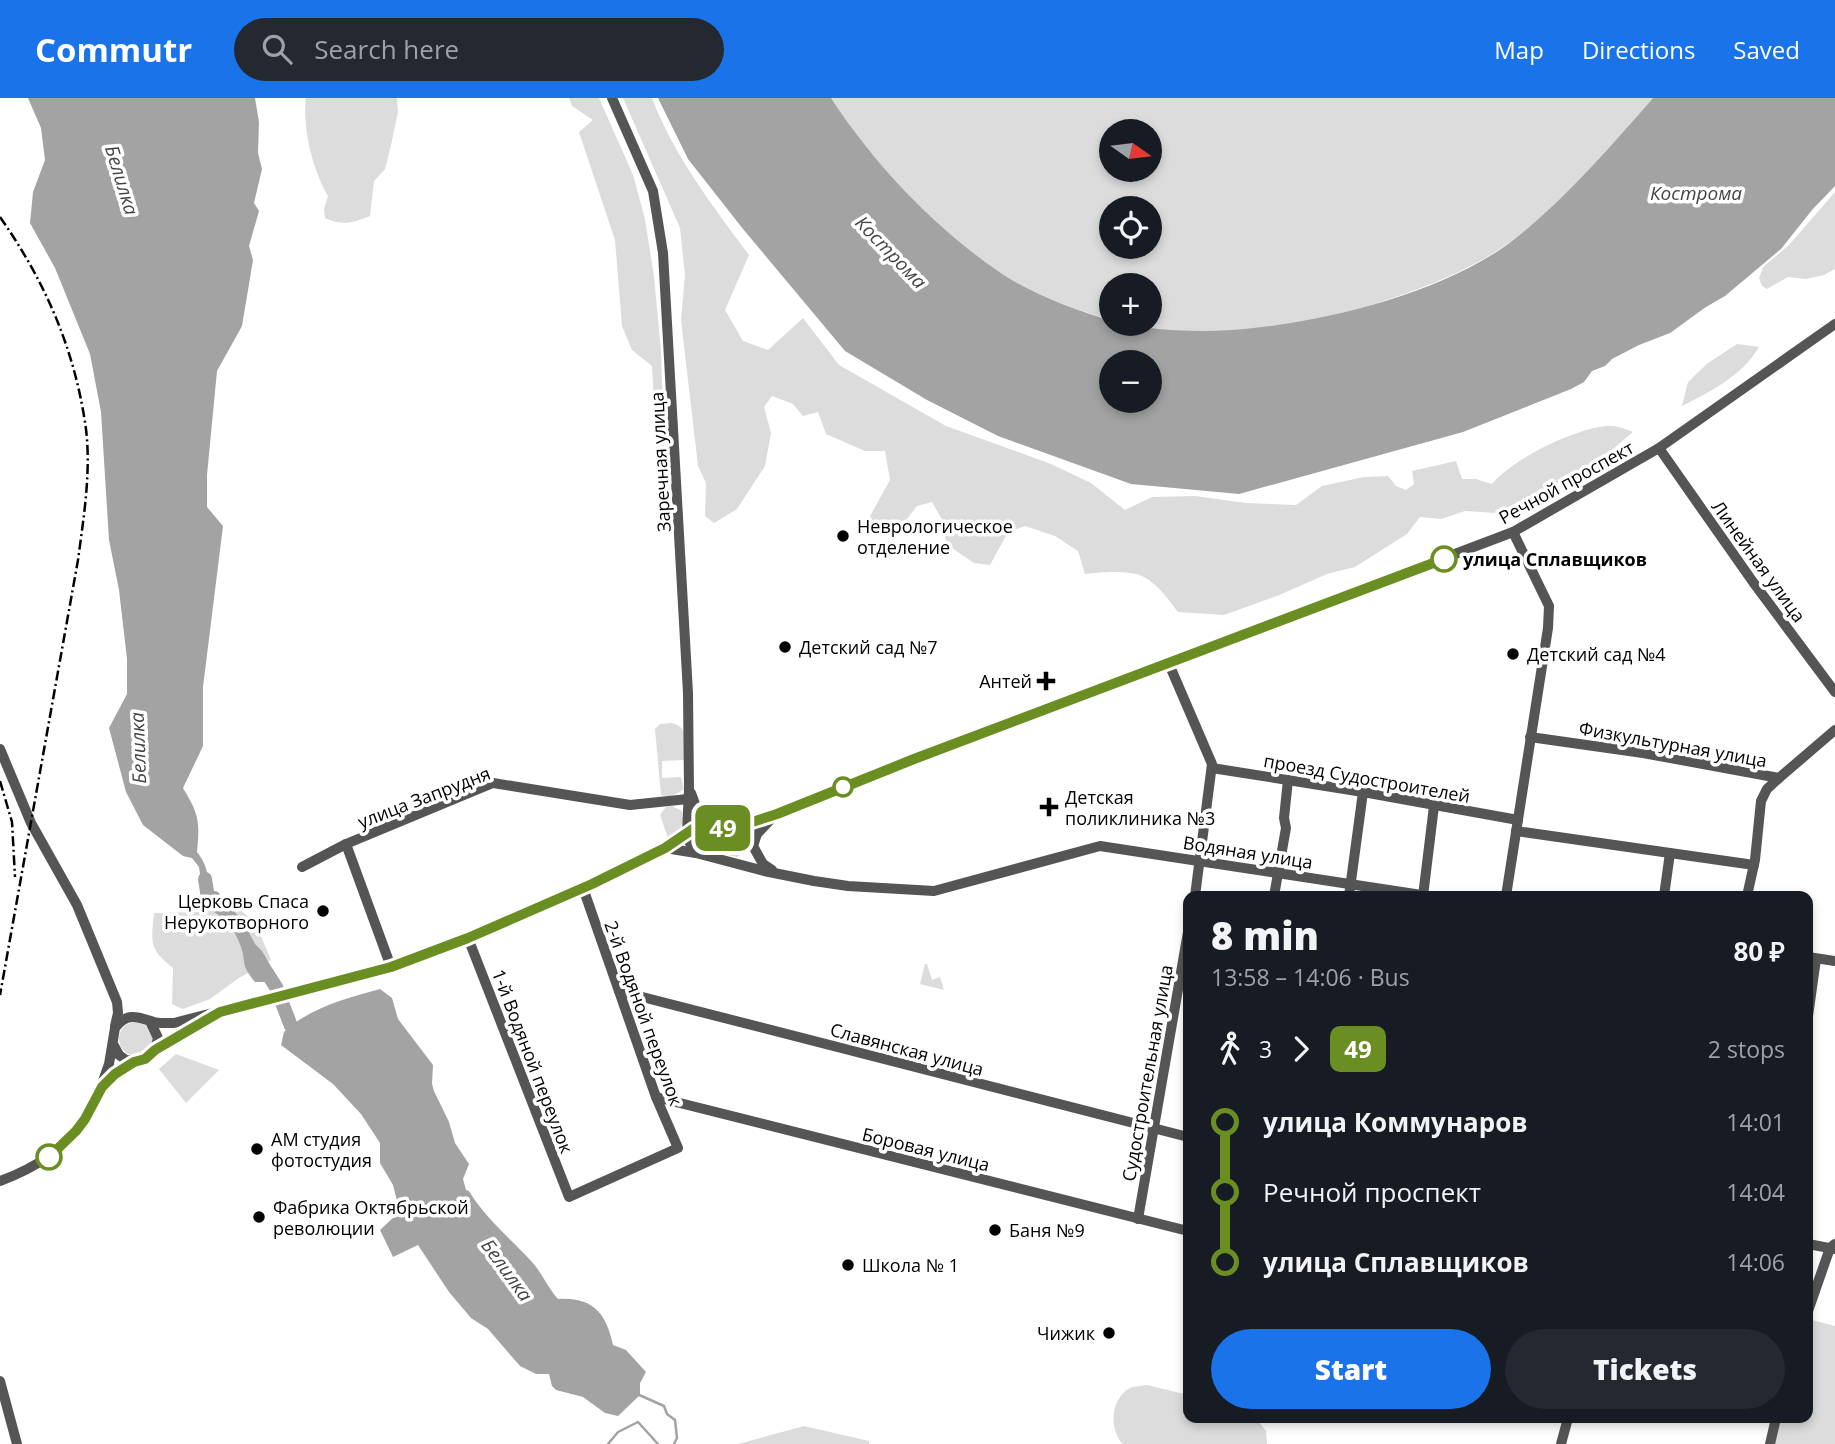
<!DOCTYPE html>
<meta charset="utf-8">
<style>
:root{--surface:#171b24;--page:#242831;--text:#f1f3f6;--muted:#9ea1a6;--accent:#1a73e8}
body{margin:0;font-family:"Open Sans",sans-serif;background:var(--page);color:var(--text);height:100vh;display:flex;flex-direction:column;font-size:26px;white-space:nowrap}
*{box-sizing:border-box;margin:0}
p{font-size:23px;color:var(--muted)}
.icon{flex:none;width:38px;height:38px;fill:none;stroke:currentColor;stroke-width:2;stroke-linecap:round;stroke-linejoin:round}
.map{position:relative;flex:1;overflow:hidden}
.drawer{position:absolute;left:1183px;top:793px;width:630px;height:532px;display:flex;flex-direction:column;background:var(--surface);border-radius:14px;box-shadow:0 4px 10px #0003}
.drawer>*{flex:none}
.badge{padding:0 14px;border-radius:10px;font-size:24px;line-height:46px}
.needle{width:46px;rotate:104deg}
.tools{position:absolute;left:1099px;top:21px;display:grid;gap:14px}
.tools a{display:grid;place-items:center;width:63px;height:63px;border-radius:50%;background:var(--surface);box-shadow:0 4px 10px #0003;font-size:35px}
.map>.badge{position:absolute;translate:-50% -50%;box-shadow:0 0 0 4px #fff}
.legs{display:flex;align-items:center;gap:10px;height:77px;padding:0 28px;font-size:23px}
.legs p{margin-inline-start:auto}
.overview{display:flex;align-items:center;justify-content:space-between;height:119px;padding:0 28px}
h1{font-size:38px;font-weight:800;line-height:52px}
.cta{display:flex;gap:14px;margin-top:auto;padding:14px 28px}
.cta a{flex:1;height:80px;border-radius:42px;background:var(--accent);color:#fff;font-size:28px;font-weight:800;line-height:80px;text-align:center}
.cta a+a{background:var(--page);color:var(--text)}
ul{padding:0 28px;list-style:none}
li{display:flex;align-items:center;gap:24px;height:70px;font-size:26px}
li i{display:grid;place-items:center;width:10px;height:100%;margin:0 9px;background:currentColor}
li i::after{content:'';width:18px;height:18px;margin:-9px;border:5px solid;border-radius:50%;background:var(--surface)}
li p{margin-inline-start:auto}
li:first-child i{background:linear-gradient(#0000 50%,currentColor 0)}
li:last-child i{background:linear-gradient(currentColor 50%,#0000 0)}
header{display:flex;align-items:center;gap:42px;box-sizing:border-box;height:98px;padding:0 35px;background:var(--accent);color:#fff}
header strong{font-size:33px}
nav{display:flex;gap:38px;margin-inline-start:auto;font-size:24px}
.search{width:490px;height:63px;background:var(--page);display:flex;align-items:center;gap:18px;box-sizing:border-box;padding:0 24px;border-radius:38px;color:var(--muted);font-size:26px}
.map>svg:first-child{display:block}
.green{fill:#dcdcdc;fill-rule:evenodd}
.water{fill:#a3a3a3;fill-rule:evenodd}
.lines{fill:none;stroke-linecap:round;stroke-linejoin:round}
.stream{stroke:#a3a3a3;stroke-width:2.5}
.river{stroke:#a3a3a3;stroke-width:14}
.minor{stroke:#555;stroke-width:10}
.rail{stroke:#000;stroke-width:2.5;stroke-dasharray:10 3.5 2 3.5;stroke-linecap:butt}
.line-1-casing{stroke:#fff;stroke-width:16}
.line-1{stroke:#6b8e23;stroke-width:10}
.poi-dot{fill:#000;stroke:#fff;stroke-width:2.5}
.stop-1-dot{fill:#fff;stroke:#6b8e23;stroke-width:3.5}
.labels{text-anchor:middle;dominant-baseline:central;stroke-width:7;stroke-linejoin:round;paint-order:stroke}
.street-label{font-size:18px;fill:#000;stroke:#fff}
.poi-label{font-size:18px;fill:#000;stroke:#fff;text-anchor:start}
.stop-label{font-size:18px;font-weight:bold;fill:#000;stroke:#fff;text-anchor:start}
.water-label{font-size:19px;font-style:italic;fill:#444;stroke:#fff}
</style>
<header>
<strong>Commutr</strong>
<div class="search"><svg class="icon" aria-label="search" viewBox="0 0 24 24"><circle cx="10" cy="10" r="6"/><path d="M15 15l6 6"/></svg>Search here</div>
<nav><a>Map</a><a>Directions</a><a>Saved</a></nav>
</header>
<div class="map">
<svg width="1835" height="1346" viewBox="0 0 1835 1346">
<rect width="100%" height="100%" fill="#fff"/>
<g class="green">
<path d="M306,0H397L398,14L391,47L385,71L374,83L370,118C352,125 343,128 325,120L324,111L328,98C313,73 302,29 306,0Z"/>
<polygon points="569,0 599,0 633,77 645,121 654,179 661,253 667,431 656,343 652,268 632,252 622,228 615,142 579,34 593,22 572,8"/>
<path d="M623,0H652C674,58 712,107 749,157L725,212L743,243L768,252L803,220L839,267L946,328L1051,366L1091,385L1125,412L1152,399L1195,398L1246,405L1296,407L1322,388L1364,379L1388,378L1396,388L1406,392L1414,386L1412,373L1456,363L1462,381H1476L1492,386C1513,361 1573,331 1607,328C1615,327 1625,331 1633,334L1605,358L1565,382L1496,415L1465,413L1441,421L1420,419L1407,436L1355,469L1327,476L1277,498L1224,517L1178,514C1168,501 1157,485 1142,478C1129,472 1099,474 1085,476L1078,453L1055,438L1025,428L1008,434L990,467L974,465L946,446L944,425L932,404L917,408L893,439L883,428L869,420L890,382L885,353H865L826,336L818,314L803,318L793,306L772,298L764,309L771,335L765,368L737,411L714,425L705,418L706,385L698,368L681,222L685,177L680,130Z"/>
<path d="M831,0H1653C1609,50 1565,104 1510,144C1425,206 1225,256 1122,226H1150V187H1111V222C1073,211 1031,196 998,173C933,128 875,67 831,0ZM1111,33H1150V72H1111ZM1111,110H1150V149H1111Z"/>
<polygon points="1835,94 1835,171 1824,177 1806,181 1788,179 1767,191 1762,188 1759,180 1763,169 1789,147"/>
<path d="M1737,246L1759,249C1743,277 1710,294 1682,308L1688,284L1708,265Z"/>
<path d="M671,625C690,628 685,647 686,662L662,663V680L681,679L684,691C678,696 668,700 661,697L655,631L660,626Z"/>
<path d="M672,708L682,713C685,726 680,735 668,740L660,717L666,709Z"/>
<polygon points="703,731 742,740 746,746 746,753 737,759 698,750 694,740 694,737"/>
<path d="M235,808L255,824L271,862L239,880L210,901L183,911L172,906L173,870C149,851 151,845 154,815L200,814Z"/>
<polygon points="925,866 927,866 932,882 940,879 944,892 920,886"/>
<circle cx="136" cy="941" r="17"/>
<polygon points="176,956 219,972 186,1005 159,971"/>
<polygon points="1808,1221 1835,1228 1835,1346 1770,1346 1776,1320 1808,1320"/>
<path d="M1147,1287L1188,1297V1320H1256L1266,1333L1267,1346H1123C1109,1332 1110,1301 1130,1290C1135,1288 1141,1288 1147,1287Z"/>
<polygon points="804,1328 869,1343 869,1346 738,1346"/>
</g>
<g class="water">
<path d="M28,0H255L259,24L258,55L262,71L254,105L259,113L249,148L253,162L242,228L217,273L207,377V409L223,428L203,589V648L183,690C199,716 200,724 197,754C208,767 210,783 208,800L203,796L199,769L192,760L183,758L143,727L126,694L109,630L127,596V561L119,492L109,442L101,314L90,256L55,170L30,125L33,94L45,62L41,30Z"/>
<path d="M658,0H831C875,67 933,128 998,173C1031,196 1073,211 1111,223V226C1124,226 1135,229 1148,230C1176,233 1204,234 1232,232C1319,226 1442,196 1512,143C1565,102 1609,50 1653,0H1835V88L1812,112L1781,151L1725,198L1706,209L1670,235L1639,247L1612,261L1605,268L1592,273L1584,284L1571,291L1463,334L1239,396L1131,386L998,338L927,302L845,253L743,131L688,61ZM1111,264H1150V303H1111Z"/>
<path d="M225,813L244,825L255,846L262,853L276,877L279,888L276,889L268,884H255C240,865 247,868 241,849C237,837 229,826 225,813Z"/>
<path d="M380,891L392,900L398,921L433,967L432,986L434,993L449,1024L455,1045L469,1066L463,1081L466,1092L469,1093C485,1120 511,1141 532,1164C542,1175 548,1190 558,1201C593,1199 606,1215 613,1247L626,1252L646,1274L640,1285V1297L618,1318L605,1315L583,1299L556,1292L552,1288L549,1276H536L520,1268L488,1231L471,1220L449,1194L418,1147L393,1159L380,1132L395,1118L397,1103L393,1087L380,1065V1045L361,1016L333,986L281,947L284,934C309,910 347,900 380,891Z"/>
</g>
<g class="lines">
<g class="stream">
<polyline points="637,1296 664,1308 667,1316 675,1322 677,1340 674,1346"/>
<polyline points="608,1346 618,1334 638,1324 658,1346"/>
</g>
<g class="river">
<polyline points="205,781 208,800 214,800 216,807 225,813 235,825"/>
<polyline points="267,875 276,889 291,928 307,939"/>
</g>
<g class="minor">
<polyline points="612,0 653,93 663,155 688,595 689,691 687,735 688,742 696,755"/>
<polyline points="1659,350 1753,484 1835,594"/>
<polyline points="1169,566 1212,666 1195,798"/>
<polyline points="1530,639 1643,655 1779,680 1835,632"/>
<polyline points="0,651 31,725 77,807 117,904 118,915 115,928"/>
<polyline points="1212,670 1363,694 1518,722"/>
<polyline points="691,695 699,717 710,728"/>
<polyline points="771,721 757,736 753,748 763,766 772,772"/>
<polyline points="730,731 777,716 914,661 1513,434 1659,350 1835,226"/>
<polyline points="1516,733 1754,767"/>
<polyline points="346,746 391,869"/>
<polyline points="665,750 696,755 764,773 814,783 848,788 934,793 1100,748 1428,798"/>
<polyline points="302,769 346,746 493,685 630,707 688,701"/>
<polyline points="1274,798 1286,730 1284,720 1288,682"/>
<polyline points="1349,798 1363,694"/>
<polyline points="1423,798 1434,708"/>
<polyline points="1506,798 1548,530 1549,508 1513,434"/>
<polyline points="1664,798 1670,755"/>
<polyline points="1747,798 1755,762 1761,703 1767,691 1779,680"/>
<polyline points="468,840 569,1099 678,1050 656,999 583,790"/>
<polyline points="1808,859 1835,863"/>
<polyline points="619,893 1188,1039"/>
<polyline points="1808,918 1816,861"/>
<polyline points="150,923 158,940 155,952"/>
<polyline points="113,946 119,957 126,962 140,963 207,921"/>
<path d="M101,989L109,966L115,930C126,915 136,918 151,923C157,926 167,925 174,925L391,869L468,840L592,786L665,750L699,729L730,731L741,735L753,744"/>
<polyline points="656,999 1188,1133"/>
<path d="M0,1083C33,1071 62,1054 83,1024C103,996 99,982 134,964"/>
<polyline points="1138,1121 1188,834"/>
<polyline points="1808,1146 1835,1151"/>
<polyline points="1808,1213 1830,1150 1835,1146"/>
<polyline points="0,1283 17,1346"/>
<polyline points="1561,1346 1568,1320"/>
<polyline points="1770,1346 1776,1320"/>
</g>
<g class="rail">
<path d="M0,119C44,182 73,247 85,324C92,369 84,417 78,462L0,897"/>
<polyline points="0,683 12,724 15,779"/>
</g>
</g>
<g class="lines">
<g class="line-1-casing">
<polyline id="line-1" points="49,1059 76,1033 85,1021 102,989 115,976 134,964 145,961 155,952 220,914 391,869 468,840 592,786 665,750 693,731 710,728 730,731 777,716 914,661 1444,461"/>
</g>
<use href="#line-1" class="line-1"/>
</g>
<g class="poi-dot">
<circle cx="843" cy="438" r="7"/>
<circle cx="785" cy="549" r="7"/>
<circle cx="1513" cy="556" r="7"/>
<path d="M1042.5 572.5h7v7h7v7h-7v7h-7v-7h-7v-7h7z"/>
<path d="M1045.5 698.5h7v7h7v7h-7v7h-7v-7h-7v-7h7z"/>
<circle cx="323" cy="813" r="7"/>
<circle cx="257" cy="1051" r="7"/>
<circle cx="259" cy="1119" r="7"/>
<circle cx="995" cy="1132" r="7"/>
<circle cx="848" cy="1167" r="7"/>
<circle cx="1109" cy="1235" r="7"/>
</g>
<g class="stop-1-dot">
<circle cx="1444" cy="461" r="12"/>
<circle cx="843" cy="689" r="9"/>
<circle cx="49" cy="1059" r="12"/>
</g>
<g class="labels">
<g class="street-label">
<text transform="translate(660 364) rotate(-93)">Заречная улица</text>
<text transform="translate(1566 384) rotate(-29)">Речной проспект</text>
<text transform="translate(1759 463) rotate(54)">Линейная улица</text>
<text transform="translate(1673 646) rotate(10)">Физкультурная улица</text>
<text transform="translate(1367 680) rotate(10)">проезд Судостроителей</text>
<text transform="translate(424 699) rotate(-21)">улица Запрудня</text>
<text transform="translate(1248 754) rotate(9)">Водяная улица</text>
<text transform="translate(644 915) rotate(70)">2-й Водяной переулок</text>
<text transform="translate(907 951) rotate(15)">Славянская улица</text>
<text transform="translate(533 963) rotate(69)">1-й Водяной переулок</text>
<text transform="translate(1147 975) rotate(-80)">Судостроительная улица</text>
<text transform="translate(926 1051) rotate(14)">Боровая улица</text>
</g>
<g class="poi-label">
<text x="857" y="428">Неврологическое<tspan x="857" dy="21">отделение</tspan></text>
<text x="799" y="549">Детский сад №7</text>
<text x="1527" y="556">Детский сад №4</text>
<text x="1032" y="583" text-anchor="end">Антей</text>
<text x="1065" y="699">Детская<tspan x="1065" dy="21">поликлиника №3</tspan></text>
<text x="309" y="803" text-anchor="end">Церковь Спаса<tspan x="309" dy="21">Нерукотворного</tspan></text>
<text x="271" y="1041">АМ студия<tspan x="271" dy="21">фотостудия</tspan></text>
<text x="273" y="1109">Фабрика Октябрьской<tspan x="273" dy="21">революции</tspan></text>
<text x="1009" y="1132">Баня №9</text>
<text x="862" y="1167">Школа № 1</text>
<text x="1095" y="1235" text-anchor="end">Чижик</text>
</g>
<g class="stop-label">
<text x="1463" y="461">улица Сплавщиков</text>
</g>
<g class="water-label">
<text transform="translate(122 82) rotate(73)">Белилка</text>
<text x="1696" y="95">Кострома</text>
<text transform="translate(891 154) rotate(46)">Кострома</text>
<text transform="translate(138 650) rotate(-92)">Белилка</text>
<text transform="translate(507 1172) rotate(54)">Белилка</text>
</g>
</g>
</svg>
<div class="tools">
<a><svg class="needle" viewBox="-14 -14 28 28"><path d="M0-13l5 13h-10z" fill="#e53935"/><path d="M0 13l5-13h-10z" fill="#9ea1a6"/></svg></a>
<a><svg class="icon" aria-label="locate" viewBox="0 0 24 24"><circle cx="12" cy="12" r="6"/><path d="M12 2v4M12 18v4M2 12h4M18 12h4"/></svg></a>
<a>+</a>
<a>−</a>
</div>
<b class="badge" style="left:723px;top:730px;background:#6b8e23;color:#fff">49</b>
<section class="drawer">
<div class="overview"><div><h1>8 min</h1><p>13:58 – 14:06 · Bus</p></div><b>80 ₽</b></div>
<div class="legs"><svg class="icon" aria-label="walk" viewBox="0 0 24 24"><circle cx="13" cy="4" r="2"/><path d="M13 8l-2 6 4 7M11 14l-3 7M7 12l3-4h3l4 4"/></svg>3<svg class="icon" aria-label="forward" viewBox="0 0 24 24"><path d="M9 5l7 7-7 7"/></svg><b class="badge" style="background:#6b8e23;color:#fff">49</b><p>2 stops</p></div>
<ul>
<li><i style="color:#6b8e23"></i><b>улица Коммунаров</b><p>14:01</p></li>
<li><i style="color:#6b8e23"></i><span>Речной проспект</span><p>14:04</p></li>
<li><i style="color:#6b8e23"></i><b>улица Сплавщиков</b><p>14:06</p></li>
</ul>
<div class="cta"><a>Start</a><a>Tickets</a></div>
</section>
</div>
